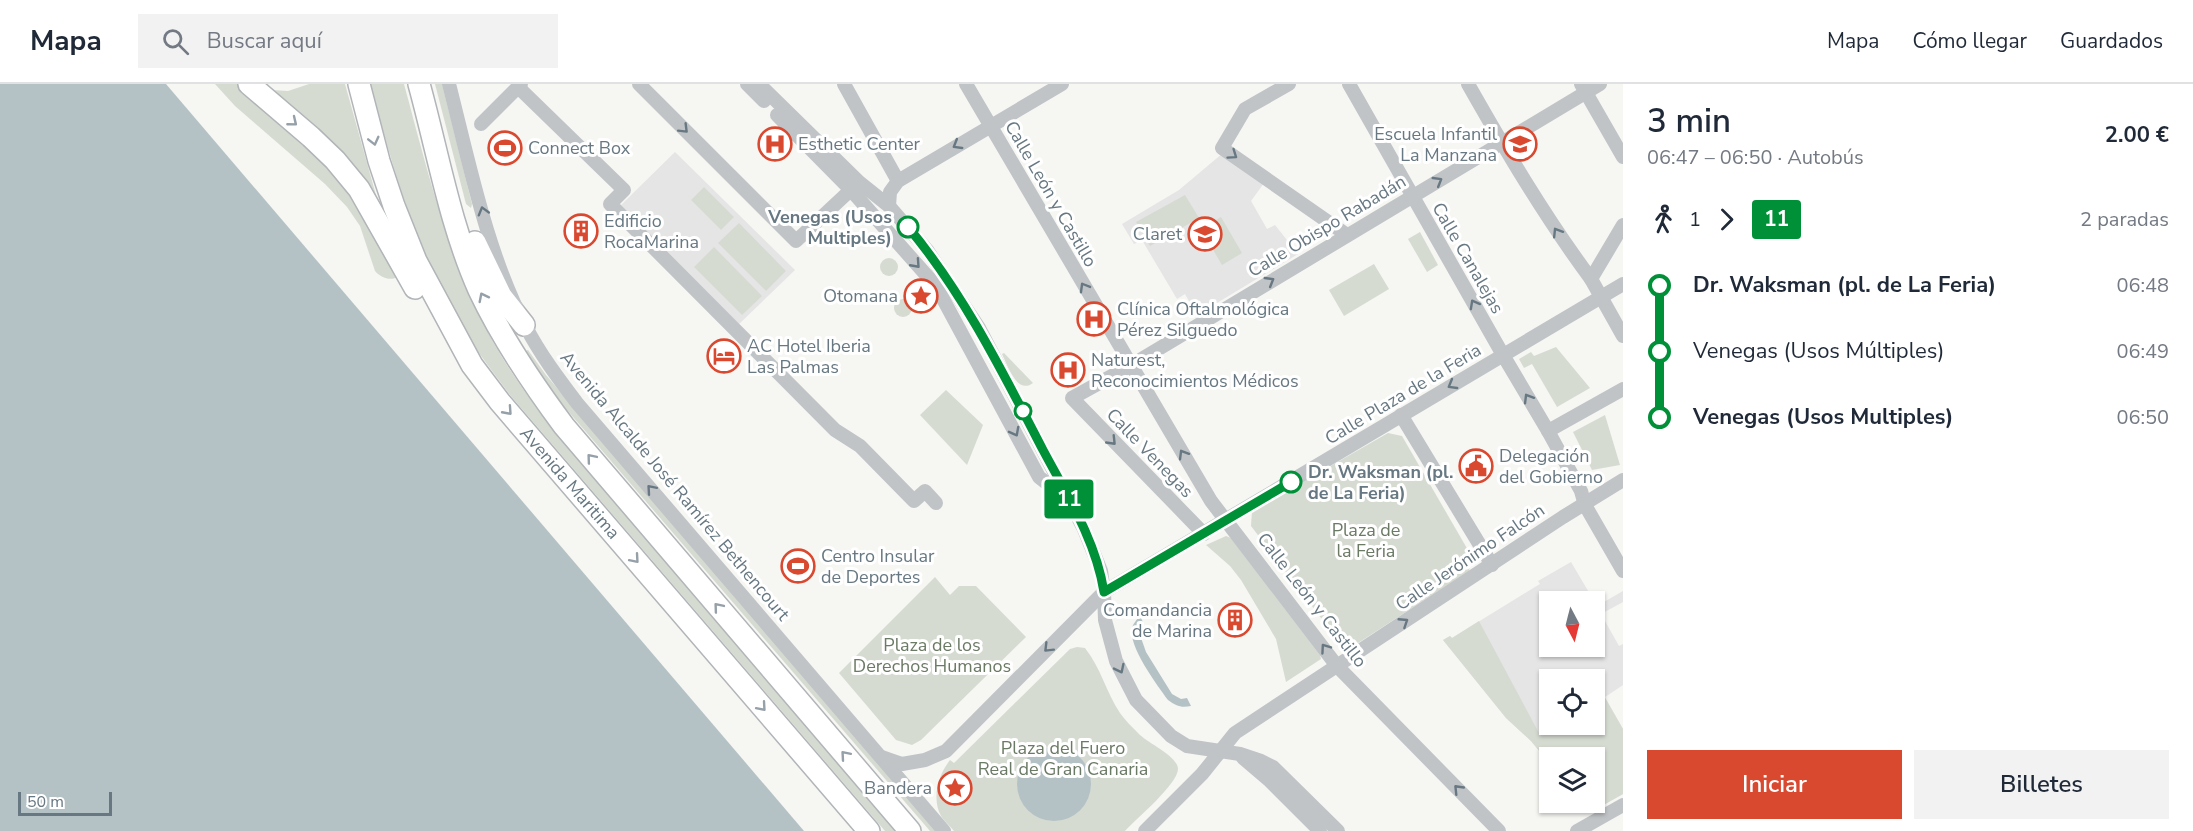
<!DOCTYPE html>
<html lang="es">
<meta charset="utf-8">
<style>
:root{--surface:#fff;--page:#f2f2f3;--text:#1f2937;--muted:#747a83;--line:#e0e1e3;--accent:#d94930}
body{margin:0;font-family:"Nunito Sans",sans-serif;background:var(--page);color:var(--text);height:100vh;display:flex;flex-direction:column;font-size:22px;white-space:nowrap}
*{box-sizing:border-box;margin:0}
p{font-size:20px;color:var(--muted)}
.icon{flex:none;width:33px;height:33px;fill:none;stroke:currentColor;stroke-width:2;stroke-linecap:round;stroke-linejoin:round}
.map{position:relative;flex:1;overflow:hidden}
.sheet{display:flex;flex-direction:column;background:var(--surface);width:570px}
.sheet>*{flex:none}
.badge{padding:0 12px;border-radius:4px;font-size:21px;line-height:39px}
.needle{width:39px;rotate:173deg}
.buttons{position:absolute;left:1539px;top:507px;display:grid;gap:12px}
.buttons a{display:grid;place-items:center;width:66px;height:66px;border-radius:0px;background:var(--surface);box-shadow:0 2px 4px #0004;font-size:30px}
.scale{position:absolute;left:18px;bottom:15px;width:94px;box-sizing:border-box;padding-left:6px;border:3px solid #677882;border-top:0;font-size:16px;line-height:21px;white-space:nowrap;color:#677882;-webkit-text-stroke:4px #fff;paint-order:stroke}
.map>.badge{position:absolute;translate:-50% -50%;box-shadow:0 0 0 3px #fff}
.legs{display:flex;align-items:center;gap:9px;height:66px;padding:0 24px;font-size:20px}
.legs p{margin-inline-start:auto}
.summary{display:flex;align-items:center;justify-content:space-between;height:102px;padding:0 24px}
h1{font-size:33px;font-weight:600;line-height:45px}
.primary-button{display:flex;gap:12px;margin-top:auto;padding:12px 24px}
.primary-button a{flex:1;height:69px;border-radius:0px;background:var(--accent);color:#fff;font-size:24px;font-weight:600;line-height:69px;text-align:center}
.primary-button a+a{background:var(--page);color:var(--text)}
ul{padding:0 24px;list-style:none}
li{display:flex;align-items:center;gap:21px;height:66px;font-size:22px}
li i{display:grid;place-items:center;width:9px;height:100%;margin:0 8px;background:currentColor}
li i::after{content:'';width:15px;height:15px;margin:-8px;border:4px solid;border-radius:50%;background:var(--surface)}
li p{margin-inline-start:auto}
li:first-child i{background:linear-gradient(#0000 50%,currentColor 0)}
li:last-child i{background:linear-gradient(currentColor 50%,#0000 0)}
header{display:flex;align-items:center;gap:36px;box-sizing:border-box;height:84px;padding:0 30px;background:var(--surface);border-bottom:2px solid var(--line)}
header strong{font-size:28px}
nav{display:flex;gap:33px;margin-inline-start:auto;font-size:21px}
.search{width:420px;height:54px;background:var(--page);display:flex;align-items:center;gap:15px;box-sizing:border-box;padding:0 21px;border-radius:0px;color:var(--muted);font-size:22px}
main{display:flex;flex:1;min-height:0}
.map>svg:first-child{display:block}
.built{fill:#e4e5e4;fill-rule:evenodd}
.green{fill:#d6dbd2}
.water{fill:#b5c2c5}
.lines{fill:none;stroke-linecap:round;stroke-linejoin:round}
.highway-casing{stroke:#b1b5b8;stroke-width:24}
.minor{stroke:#c0c4c7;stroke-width:14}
.highway{stroke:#fff;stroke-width:21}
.oneway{stroke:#95a0a8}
.oneway2{stroke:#677882}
.line-1-casing{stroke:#fff;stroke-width:14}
.line-1{stroke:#009038;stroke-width:9}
.stop-1-dot{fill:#fff;stroke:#009038;stroke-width:3}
.labels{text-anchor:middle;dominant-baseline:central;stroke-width:6;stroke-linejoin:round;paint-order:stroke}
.poi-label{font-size:18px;fill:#677882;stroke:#fff;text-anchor:start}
.street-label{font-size:18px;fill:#677882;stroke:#fff}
.stop-label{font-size:18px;font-weight:bold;fill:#677882;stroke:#fff;text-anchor:end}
.park-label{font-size:18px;fill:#6b7a65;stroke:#fff}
</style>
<header>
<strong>Mapa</strong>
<div class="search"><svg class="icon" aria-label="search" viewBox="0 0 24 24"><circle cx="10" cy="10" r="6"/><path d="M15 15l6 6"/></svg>Buscar aquí</div>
<nav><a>Mapa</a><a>Cómo llegar</a><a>Guardados</a></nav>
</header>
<main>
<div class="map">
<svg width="1623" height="747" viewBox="0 0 1623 747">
<rect width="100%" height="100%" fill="#f6f6f3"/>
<g class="built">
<polygon points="675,68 795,186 739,240 620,122"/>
<polygon points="1223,69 1264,99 1251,117 1267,145 1275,141 1298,170 1197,231 1185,210 1177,215 1142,156 1134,160 1122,140 1179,106"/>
<path d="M1571,478L1594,517L1550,518V562H1594L1595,518L1597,522L1623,507V518L1601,530L1619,562L1623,560V601L1605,613L1623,645V710L1591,728L1583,719L1594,718V674H1550L1549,679L1531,657L1506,634L1443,556L1450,552L1452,554L1540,500L1538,497ZM1550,596H1594V640H1550Z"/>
</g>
<g class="green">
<path d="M215,0H239L343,96L398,193C390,197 381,194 375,187L360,142L347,123L325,100L235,22Z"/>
<polygon points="309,0 345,0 379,122 272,6 288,7"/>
<path d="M370,0H404C428,89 449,177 493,258C535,332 596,395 651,459C733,555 815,651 897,747H885L510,311C491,285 471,260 455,232C414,160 392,80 370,0Z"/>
<polygon points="435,0 442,0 472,120 471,124 466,120"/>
<polygon points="704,103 734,133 721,146 691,116"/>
<polygon points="1185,111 1199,134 1150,162 1136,138"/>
<polygon points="1221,133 1242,169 1222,181 1201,145"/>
<polygon points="739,139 786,187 766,207 718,159"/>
<polygon points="1420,148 1438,181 1427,188 1408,155"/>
<polygon points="714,163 762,212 742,231 694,183"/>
<circle cx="889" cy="183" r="9"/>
<polygon points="1374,180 1389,205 1344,232 1329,206"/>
<circle cx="903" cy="224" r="9"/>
<polygon points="1556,263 1590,304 1557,323 1532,280 1524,284 1519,275 1531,268 1534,272"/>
<polygon points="528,266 546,291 597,351 937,747 930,747 542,297 523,268"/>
<path d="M1004,269L1033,299C1017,311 1008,282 1002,270Z"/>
<polygon points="946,306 983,341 967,381 920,331"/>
<polygon points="1605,331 1620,381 1592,386 1573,348"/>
<polygon points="1388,349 1402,352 1472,473 1469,487 1355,561 1340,559 1251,442 1252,427"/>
<polygon points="1226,452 1231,454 1320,571 1321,575 1286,598 1276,555 1241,496 1230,482 1206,461"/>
<polygon points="935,493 950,511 959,502 976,502 1026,553 921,656 912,661 896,656 839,589"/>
<polygon points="1479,537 1540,651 1558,641 1594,640 1595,618 1604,612 1623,645 1623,710 1591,728 1583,719 1594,718 1594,674 1550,674 1549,679 1531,657 1506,634 1443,556 1450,552 1452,554"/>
<path d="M1077,563L1085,564C1101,584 1106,608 1120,629C1125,636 1132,643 1138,649C1147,659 1178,672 1178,685C1178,700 1136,735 1125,747H954C950,742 944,737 941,732C931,713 939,690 950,676L954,679L1070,565Z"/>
</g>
<g class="water">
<polygon points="0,0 166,0 804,747 0,747"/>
<path d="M1140,532L1144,540L1140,551L1146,568L1172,610L1181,615L1187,614L1191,622C1181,624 1176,622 1168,616C1157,601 1128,562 1132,544C1133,540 1137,535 1140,532Z"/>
<circle cx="1054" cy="700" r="37"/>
</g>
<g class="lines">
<g class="highway-casing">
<g id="highway">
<polyline points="249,0 311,53 335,76 359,105 415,204"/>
<polyline points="359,0 379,77 394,122 416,177 472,281 500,318 869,747"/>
<path d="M419,0C438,69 450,141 479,206C502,255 532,299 564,342L910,747"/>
<polyline points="475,158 501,212 524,241"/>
</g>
</g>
<g class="minor">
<path d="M449,0C469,78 488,173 526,243C540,270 558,294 577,319L944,747"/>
<polyline points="639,0 796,157 856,101"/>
<polyline points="747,0 764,17"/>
<polyline points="759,0 859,98 889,122 927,166 979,244 1084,445 1101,487 1104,508 1105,536 1116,577 1136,616 1171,652 1187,662 1240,670 1261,677 1273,683 1338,747"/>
<polyline points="844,0 898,97"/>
<polyline points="966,0 1211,417 1337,582 1499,747"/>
<polyline points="1289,0 1245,25 1222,64 1347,151"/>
<polyline points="1349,0 1503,271 1548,347 1581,407 1585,421 1623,487"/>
<path d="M1468,0C1506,67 1545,133 1591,195"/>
<polyline points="1581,0 1623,73"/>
<polyline points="518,3 624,106 610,120 835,346 860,362 914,417 925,407 936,419"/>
<polyline points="777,31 851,106 936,202 1039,393 1054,405 1062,418"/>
<polyline points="481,40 521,0"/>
<polyline points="889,122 890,108 898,97 1062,0"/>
<polyline points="1623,141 1591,195 1623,252"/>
<polyline points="1401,331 1492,481"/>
<polyline points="1548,347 1623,305"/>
<polyline points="1204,450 1072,314 1130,282 1600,0"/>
<polyline points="882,673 902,680 925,676 946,667 1104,508 1623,200"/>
<polyline points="1243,674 1270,697 1320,747"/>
<polyline points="1145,747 1202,690 1235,649 1563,433 1623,396"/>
<polyline points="1577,747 1623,721"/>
</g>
<use href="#highway" class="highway"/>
</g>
<defs><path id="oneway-chevron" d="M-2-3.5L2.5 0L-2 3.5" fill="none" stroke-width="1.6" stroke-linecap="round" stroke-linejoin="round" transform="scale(1.5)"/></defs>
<g class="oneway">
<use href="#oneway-chevron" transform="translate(293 38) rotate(39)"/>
<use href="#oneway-chevron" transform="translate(374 57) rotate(76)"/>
<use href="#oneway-chevron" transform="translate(483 213) rotate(-117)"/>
<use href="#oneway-chevron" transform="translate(508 327) rotate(48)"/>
<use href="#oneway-chevron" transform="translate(591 374) rotate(-130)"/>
<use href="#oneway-chevron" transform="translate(635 475) rotate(49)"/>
<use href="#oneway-chevron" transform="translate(718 523) rotate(-130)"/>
<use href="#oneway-chevron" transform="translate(762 623) rotate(49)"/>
<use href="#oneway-chevron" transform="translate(845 671) rotate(-131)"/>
</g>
<g class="oneway2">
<use href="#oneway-chevron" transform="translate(684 45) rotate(45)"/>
<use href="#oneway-chevron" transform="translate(957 61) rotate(149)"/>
<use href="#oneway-chevron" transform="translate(1233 71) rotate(35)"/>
<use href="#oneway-chevron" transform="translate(1438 97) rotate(-31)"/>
<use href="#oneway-chevron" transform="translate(483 127) rotate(-106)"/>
<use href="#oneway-chevron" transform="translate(1557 148) rotate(-122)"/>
<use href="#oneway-chevron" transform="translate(916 180) rotate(48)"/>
<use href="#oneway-chevron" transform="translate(1270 197) rotate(-31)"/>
<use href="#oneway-chevron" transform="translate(1084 203) rotate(-120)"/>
<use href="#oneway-chevron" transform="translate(1474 220) rotate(-119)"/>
<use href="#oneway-chevron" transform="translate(1452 301) rotate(150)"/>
<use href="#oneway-chevron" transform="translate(1528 314) rotate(-121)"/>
<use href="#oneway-chevron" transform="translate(1015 348) rotate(62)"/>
<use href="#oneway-chevron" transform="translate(1112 357) rotate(46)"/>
<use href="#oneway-chevron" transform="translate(1183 370) rotate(-121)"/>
<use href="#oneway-chevron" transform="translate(651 405) rotate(-131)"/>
<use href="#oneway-chevron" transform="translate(1404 538) rotate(-33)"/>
<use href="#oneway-chevron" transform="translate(1048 564) rotate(135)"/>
<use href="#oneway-chevron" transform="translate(1325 564) rotate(-125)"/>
<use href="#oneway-chevron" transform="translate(1120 585) rotate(64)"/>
<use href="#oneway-chevron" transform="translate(1458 705) rotate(-134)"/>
</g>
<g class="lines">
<g class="line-1-casing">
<path id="line-1" d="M908,143C964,210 1003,289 1043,366C1067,411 1096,457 1104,508L1291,398"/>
</g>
<use href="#line-1" class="line-1"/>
</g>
<defs>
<g id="hospital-ring" transform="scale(1.725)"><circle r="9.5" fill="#fff" stroke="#d94930" stroke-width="1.5"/><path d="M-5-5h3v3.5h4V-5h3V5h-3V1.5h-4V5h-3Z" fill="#d94930"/></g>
<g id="school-ring" transform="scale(1.725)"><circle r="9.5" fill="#fff" stroke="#d94930" stroke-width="1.5"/><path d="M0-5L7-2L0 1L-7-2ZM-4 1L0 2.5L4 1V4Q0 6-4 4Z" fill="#d94930"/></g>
<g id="stadium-ring" transform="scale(1.725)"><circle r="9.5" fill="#fff" stroke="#d94930" stroke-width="1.5"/><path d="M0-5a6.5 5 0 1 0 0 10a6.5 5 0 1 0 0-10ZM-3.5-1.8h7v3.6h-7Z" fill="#d94930"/></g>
<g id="building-ring" transform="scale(1.725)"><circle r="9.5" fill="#fff" stroke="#d94930" stroke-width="1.5"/><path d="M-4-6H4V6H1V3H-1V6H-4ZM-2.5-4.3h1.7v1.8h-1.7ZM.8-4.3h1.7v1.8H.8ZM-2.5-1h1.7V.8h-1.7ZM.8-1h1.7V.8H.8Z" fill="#d94930"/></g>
<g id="sight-ring" transform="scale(1.725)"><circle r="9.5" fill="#fff" stroke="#d94930" stroke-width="1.5"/><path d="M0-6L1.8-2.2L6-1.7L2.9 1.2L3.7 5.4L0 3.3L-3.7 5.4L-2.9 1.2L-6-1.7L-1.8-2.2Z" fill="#d94930"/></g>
<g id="hotel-ring" transform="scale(1.725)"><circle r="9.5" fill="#fff" stroke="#d94930" stroke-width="1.5"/><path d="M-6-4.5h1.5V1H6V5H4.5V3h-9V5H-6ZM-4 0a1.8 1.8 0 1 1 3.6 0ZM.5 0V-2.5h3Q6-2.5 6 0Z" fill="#d94930"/></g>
<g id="civic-ring" transform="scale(1.725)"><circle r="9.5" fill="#fff" stroke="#d94930" stroke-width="1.5"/><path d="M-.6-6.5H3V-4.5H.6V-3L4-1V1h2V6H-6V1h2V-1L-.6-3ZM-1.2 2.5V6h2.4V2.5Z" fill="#d94930"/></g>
</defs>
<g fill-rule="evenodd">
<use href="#hospital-ring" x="775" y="60"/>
<use href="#school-ring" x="1520" y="60"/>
<use href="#stadium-ring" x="505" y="64"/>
<use href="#building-ring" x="581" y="147"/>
<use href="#school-ring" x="1205" y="150"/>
<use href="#sight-ring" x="921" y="212"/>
<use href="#hospital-ring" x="1094" y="235"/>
<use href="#hotel-ring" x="724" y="272"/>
<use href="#hospital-ring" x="1068" y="286"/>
<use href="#civic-ring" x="1476" y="382"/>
<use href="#stadium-ring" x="798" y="482"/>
<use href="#building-ring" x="1235" y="536"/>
<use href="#sight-ring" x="955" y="704"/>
</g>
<g class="stop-1-dot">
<circle cx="908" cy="143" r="10"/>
<circle cx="1023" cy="327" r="8"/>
<circle cx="1291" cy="398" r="10"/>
</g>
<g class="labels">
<g class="poi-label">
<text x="1497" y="50" text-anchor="end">Escuela Infantil<tspan x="1497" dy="21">La Manzana</tspan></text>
<text x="798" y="60">Esthetic Center</text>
<text x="528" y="64">Connect Box</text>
<text x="604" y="137">Edificio<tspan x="604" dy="21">RocaMarina</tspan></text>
<text x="1182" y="150" text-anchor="end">Claret</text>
<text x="898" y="212" text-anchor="end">Otomana</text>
<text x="1117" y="225">Clínica Oftalmológica<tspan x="1117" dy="21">Pérez Silguedo</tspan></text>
<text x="747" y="262">AC Hotel Iberia<tspan x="747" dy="21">Las Palmas</tspan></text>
<text x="1091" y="276">Naturest,<tspan x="1091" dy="21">Reconocimientos Médicos</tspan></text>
<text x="1499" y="372">Delegación<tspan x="1499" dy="21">del Gobierno</tspan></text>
<text x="821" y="472">Centro Insular<tspan x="821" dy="21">de Deportes</tspan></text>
<text x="1212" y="526" text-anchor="end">Comandancia<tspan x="1212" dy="21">de Marina</tspan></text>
<text x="932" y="704" text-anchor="end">Bandera</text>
</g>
<g class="street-label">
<text transform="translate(1051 110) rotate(60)">Calle León y Castillo</text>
<text transform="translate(1327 142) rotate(-31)">Calle Obispo Rabadán</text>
<text transform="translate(1468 174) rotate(60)">Calle Canalejas</text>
<text transform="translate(1403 310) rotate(-31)">Calle Plaza de la Feria</text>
<text transform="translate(1150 369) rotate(46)">Calle Venegas</text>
<text transform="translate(570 399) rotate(49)">Avenida Maritima</text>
<text transform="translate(675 402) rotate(50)">Avenida Alcalde José Ramírez Bethencourt</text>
<text transform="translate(1470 473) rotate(-34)">Calle Jerónimo Falcón</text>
<text transform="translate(1312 516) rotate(52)">Calle León y Castillo</text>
</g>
<g class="stop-label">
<text x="892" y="133">Venegas (Usos<tspan x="892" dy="21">Multiples)</tspan></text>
<text x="1308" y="388" text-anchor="start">Dr. Waksman (pl.<tspan x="1308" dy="21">de La Feria)</tspan></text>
</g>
<g class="park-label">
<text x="1366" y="446">Plaza de<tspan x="1366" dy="21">la Feria</tspan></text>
<text x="932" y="561">Plaza de los<tspan x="932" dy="21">Derechos Humanos</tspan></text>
<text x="1063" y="664">Plaza del Fuero<tspan x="1063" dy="21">Real de Gran Canaria</tspan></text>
</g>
</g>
</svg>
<div class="buttons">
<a><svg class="needle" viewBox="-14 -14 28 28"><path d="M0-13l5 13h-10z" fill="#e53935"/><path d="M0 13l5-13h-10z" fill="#747a83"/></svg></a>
<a><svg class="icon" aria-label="locate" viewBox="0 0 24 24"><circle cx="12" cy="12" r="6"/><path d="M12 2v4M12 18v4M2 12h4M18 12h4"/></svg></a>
<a><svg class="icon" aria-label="layers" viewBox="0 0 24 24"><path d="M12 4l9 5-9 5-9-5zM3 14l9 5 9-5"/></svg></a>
</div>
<div class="scale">50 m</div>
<b class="badge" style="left:1069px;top:415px;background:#009038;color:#fff">11</b>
</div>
<section class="sheet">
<div class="summary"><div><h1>3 min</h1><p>06:47 – 06:50 · Autobús</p></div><b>2.00 €</b></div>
<div class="legs"><svg class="icon" aria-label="walk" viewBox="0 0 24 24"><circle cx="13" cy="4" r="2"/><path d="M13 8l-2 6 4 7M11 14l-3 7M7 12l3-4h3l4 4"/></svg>1<svg class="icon" aria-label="forward" viewBox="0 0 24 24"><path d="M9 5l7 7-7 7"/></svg><b class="badge" style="background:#009038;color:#fff">11</b><p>2 paradas</p></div>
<ul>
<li><i style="color:#009038"></i><b>Dr. Waksman (pl. de La Feria)</b><p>06:48</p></li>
<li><i style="color:#009038"></i><span>Venegas (Usos Múltiples)</span><p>06:49</p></li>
<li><i style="color:#009038"></i><b>Venegas (Usos Multiples)</b><p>06:50</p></li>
</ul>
<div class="primary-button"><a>Iniciar</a><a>Billetes</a></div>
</section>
</main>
